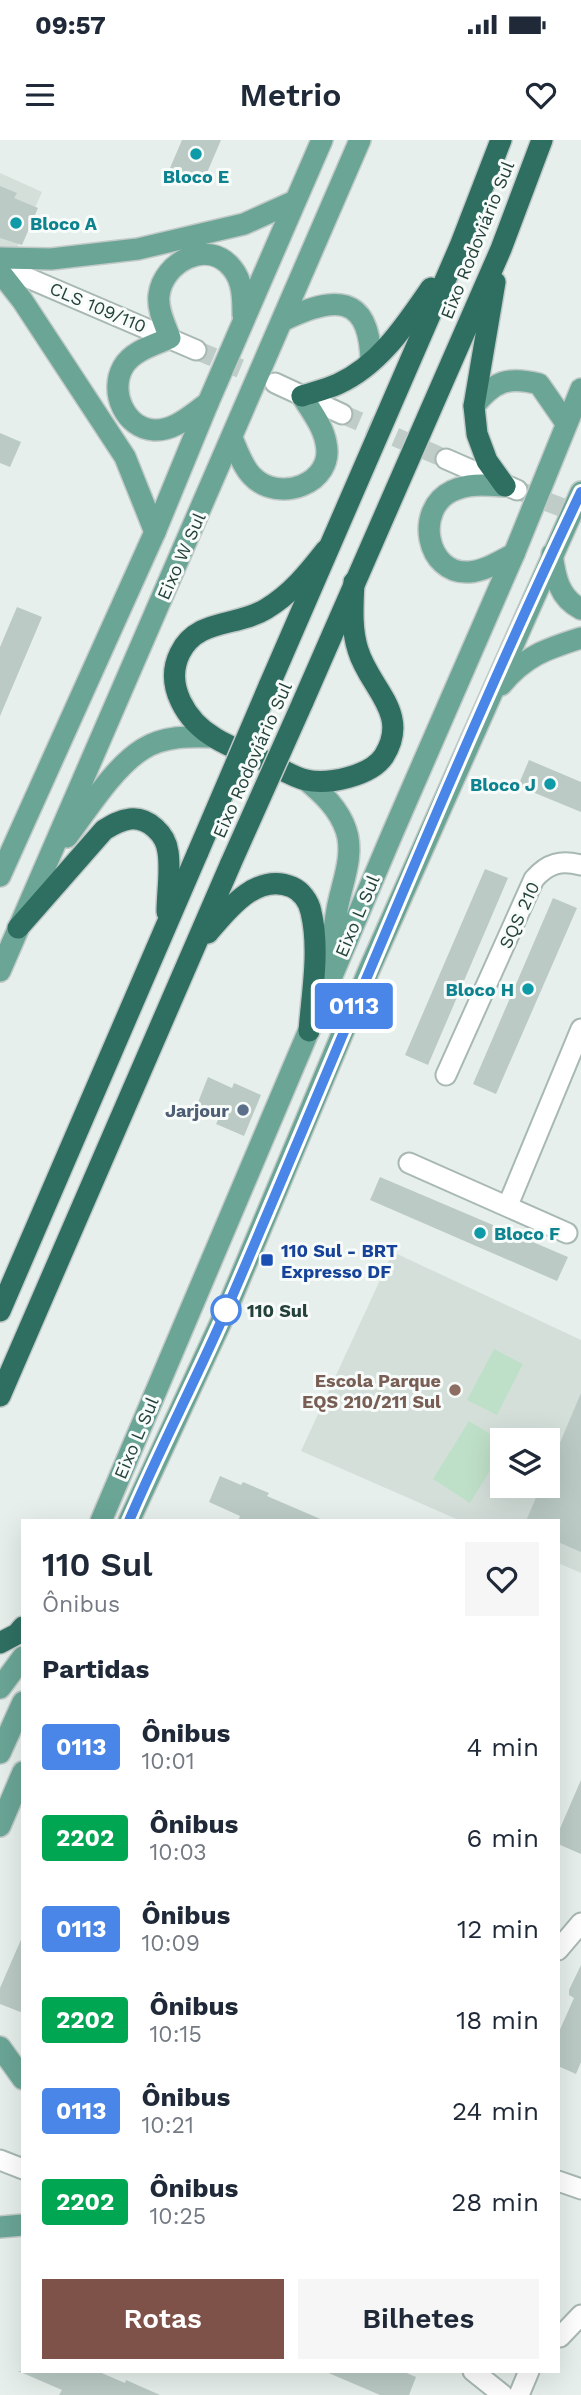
<!DOCTYPE html>
<html lang="pt">
<meta charset="utf-8">
<style>
:root{--surface:#fff;--page:#f6f6f7;--text:#1f2937;--muted:#747a83;--accent:#7f5249}
body{margin:0;font-family:"Work Sans",sans-serif;background:var(--page);color:var(--text);height:100vh;display:flex;flex-direction:column;font-size:26px;white-space:nowrap}
*{box-sizing:border-box;margin:0}
p{font-size:23px;color:var(--muted)}
.icon{flex:none;width:38px;height:38px;fill:none;stroke:currentColor;stroke-width:2;stroke-linecap:round;stroke-linejoin:round}
.map{position:relative;flex:1;overflow:hidden}
.panel{position:absolute;left:21px;top:1379px;width:539px;height:854px;display:flex;flex-direction:column;background:var(--surface);border-radius:0px;box-shadow:0 7px 28px #0002}
.panel>*{flex:none}
.badge{padding:0 14px;border-radius:5px;font-size:24px;line-height:46px}
.controls{position:absolute;left:490px;top:1288px;display:grid;gap:14px}
.controls a{display:grid;place-items:center;width:70px;height:70px;border-radius:0px;background:var(--surface);box-shadow:0 7px 28px #0002;font-size:35px}
.map>.badge{position:absolute;translate:-50% -50%;box-shadow:0 0 0 4px #fff}
h2{padding:0 21px;font-size:26px;line-height:63px}
.round{display:grid;place-items:center;flex:none;width:74px;height:74px;border-radius:0px;background:var(--page)}
.head{display:flex;align-items:center;justify-content:space-between;height:119px;padding:0 21px}
h1{font-size:33px;font-weight:600;line-height:52px}
.cta{display:flex;gap:14px;margin-top:auto;padding:14px 21px}
.cta a{flex:1;height:80px;border-radius:0px;background:var(--accent);color:#fff;font-size:28px;font-weight:600;line-height:80px;text-align:center}
.cta a+a{background:var(--page);color:var(--text)}
ul{padding:0;list-style:none}
li{display:flex;align-items:center;gap:21px;height:91px;padding:0 21px}
li div{flex:1}
li b{display:block;font-size:26px}
li em{font-style:normal}
li .badge{min-width:77px;font-weight:700;text-align:center}
.status{display:flex;justify-content:space-between;align-items:center;height:49px;padding:0 35px;background:var(--surface);direction:ltr}
.status svg{height:19px;fill:currentColor}
header{display:flex;justify-content:space-between;align-items:center;height:91px;padding:0 21px;background:var(--surface);font-size:32px;font-weight:600}
.map>svg:first-child{display:block}
.built{fill:#d4dfda;fill-rule:evenodd}
.green{fill:#bfe0c8}
.building{fill:#bbcac4}
.lines{fill:none;stroke-linecap:round;stroke-linejoin:round}
.minor-tunnel{stroke:#bfccc8;stroke-width:19;stroke-dasharray:19 10;stroke-linecap:butt}
.minor-casing{stroke:#a8b8b2;stroke-width:23}
.major-casing{stroke:#c2cac8;stroke-width:24}
.highway-casing{stroke:#c2cac8;stroke-width:24}
.minor{stroke:#fff;stroke-width:19}
.major{stroke:#6aa596;stroke-width:21}
.highway{stroke:#2f6f62;stroke-width:21}
.highway-bridge-casing{stroke:#c2cac8;stroke-width:24;stroke-linecap:butt}
.highway-bridge{stroke:#2f6f62;stroke-width:21}
.line-casing{stroke:#fff;stroke-width:16}
.line{stroke:#4986e7;stroke-width:10}
.culture-dot{fill:#0f9aa8;stroke:#f7fbf9;stroke-width:2.5}
.service-dot{fill:#5c6f8a;stroke:#f7fbf9;stroke-width:2.5}
.transit-dot{fill:#1a4fb4;stroke:#f7fbf9;stroke-width:2.5}
.stop-dot{fill:#fff;stroke:#4986e7;stroke-width:3.5}
.education-dot{fill:#8d6e63;stroke:#f7fbf9;stroke-width:2.5}
.labels{text-anchor:middle;dominant-baseline:central;stroke-width:6;stroke-linejoin:round;paint-order:stroke}
.culture-label{font-size:18px;font-weight:bold;fill:#0d838f;stroke:#f7fbf9;text-anchor:start}
.street-label{font-size:18px;fill:#24423a;stroke:#f7fbf9}
.service-label{font-size:18px;font-weight:bold;fill:#4e5e75;stroke:#f7fbf9;text-anchor:end}
.transit-label{font-size:18px;font-weight:bold;fill:#164399;stroke:#f7fbf9;text-anchor:start}
.stop-label{font-size:18px;font-weight:bold;fill:#24423a;stroke:#f7fbf9;text-anchor:start}
.education-label{font-size:18px;font-weight:bold;fill:#785e54;stroke:#f7fbf9;text-anchor:end}
</style>
<div class="status"><b>09:57</b><svg viewBox="0 0 49 12"><path d="M0 12V9h3v3zM5 12V6h3v6zM10 12V3h3v9zM15 12V0h3v12zM26 1h20v11H26zM47 4h2v5h-2z"/></svg></div>
<header><svg class="icon" aria-label="menu" viewBox="0 0 24 24"><path d="M4 6h16M4 12h16M4 18h16"/></svg>Metrio<svg class="icon" aria-label="heart" viewBox="0 0 24 24"><path d="M12 20l-8-8c-3-5 5-10 8-4 3-6 11-1 8 4z"/></svg></header>
<div class="map">
<svg width="581" height="2255" viewBox="0 0 581 2255">
<rect width="100%" height="100%" fill="#e6efeb"/>
<g class="built">
<polygon points="0,33 42,52 0,145"/>
<path d="M393,1112L581,1200V1433L558,1423V1381H461L301,1311ZM502,1300H548V1346H502Z"/>
</g>
<g class="green">
<polygon points="494,1209 523,1224 497,1275 467,1260"/>
<polygon points="469,1281 502,1301 502,1311 470,1363 433,1339"/>
</g>
<g class="building">
<polygon points="182,0 221,0 203,42 170,28"/>
<polygon points="0,46 17,53 14,58 38,68 22,105 0,98"/>
<polygon points="0,293 21,302 10,327 0,323"/>
<polygon points="17,467 42,477 0,576 0,507"/>
<polygon points="529,620 581,642 581,672 518,646"/>
<polygon points="485,729 508,738 428,925 405,915"/>
<polygon points="553,758 577,768 496,954 473,944"/>
<polygon points="208,937 232,948 234,943 261,955 244,996 216,984 218,980 195,970"/>
<polygon points="380,1037 568,1117 557,1141 370,1060"/>
<polygon points="581,1253 581,1412 558,1402 558,1381 526,1381 541,1346 548,1346 548,1331"/>
<polygon points="220,1336 241,1345 243,1342 269,1353 267,1356 325,1381 238,1381 240,1376 209,1362"/>
<polygon points="581,1640 581,1714 558,1704 558,1693"/>
<polygon points="23,1795 23,1873 0,1864 0,1848"/>
<polygon points="581,1825 581,1922 576,1934 558,1926 558,1894 574,1858 569,1855 569,1850"/>
<polygon points="18,2231 97,2231 125,2243 126,2240 160,2255 59,2255 62,2250"/>
<polygon points="324,2231 402,2231 416,2237 409,2255 380,2255"/>
</g>
<g class="lines">
<g class="minor-tunnel">
<polyline points="196,210 270,241"/>
<polyline points="342,274 446,319"/>
<polyline points="517,350 581,375"/>
</g>
<g class="minor-casing">
<g id="minor">
<polyline points="0,126 196,210"/>
<polyline points="275,243 342,274"/>
<polyline points="446,319 517,350"/>
<path d="M446,935L534,739C548,723 561,720 581,725"/>
<polyline points="409,1023 567,1093"/>
<polyline points="508,1065 581,889"/>
<polyline points="558,1810 581,1783"/>
<polyline points="0,2020 23,2029"/>
<polyline points="558,2041 581,2049"/>
<polyline points="560,2197 581,2175"/>
<polyline points="473,2231 503,2255"/>
<polyline points="519,2255 529,2231"/>
</g>
</g>
<g class="major-casing">
<g id="major">
<polyline points="0,118 51,119 138,109 244,84 295,61"/>
<polyline points="0,132 22,160 125,317 155,392"/>
<path d="M282,181C333,156 370,152 371,222"/>
<path d="M208,263C192,274 175,291 154,290C125,288 109,252 123,227C132,211 154,205 170,198C165,185 157,169 159,155C163,122 208,98 232,128C243,141 243,159 243,175"/>
<path d="M474,266C494,241 508,236 539,244L566,283"/>
<path d="M232,298C237,310 243,327 252,336C278,364 335,344 326,303C323,286 311,271 302,256"/>
<path d="M505,346C486,345 469,343 452,351C414,369 426,435 469,432C485,431 500,421 514,414"/>
<path d="M552,414C555,437 559,458 581,469"/>
<path d="M501,545C525,516 546,509 581,498"/>
<path d="M306,640C323,654 339,669 346,690C355,716 341,745 337,770C334,788 331,806 330,824"/>
<path d="M67,697C88,669 114,627 143,609C163,596 190,596 213,597"/>
<polyline points="0,736 155,392 208,263 322,0"/>
<polyline points="0,831 360,0"/>
<polyline points="101,1381 393,692 514,414 581,249"/>
<polyline points="129,1381 227,1169 369,830 581,352"/>
<polyline points="0,1548 23,1517"/>
<polyline points="0,1613 23,1562"/>
<polyline points="0,1686 23,1632"/>
<polyline points="0,1907 23,1939"/>
<polyline points="0,2087 23,2085"/>
</g>
</g>
<g class="highway-casing">
<g id="highway">
<polyline points="495,142 474,266 477,294 487,321 505,346"/>
<path d="M302,256C314,252 327,249 338,244C380,225 406,184 431,148"/>
<path d="M326,410C308,433 291,454 266,469C237,487 197,478 180,513C164,545 186,581 215,598C229,607 247,613 263,620C276,626 292,637 306,640C328,645 371,636 384,616C411,573 369,548 358,510C351,489 353,464 354,442"/>
<polyline points="269,546 460,106 501,0"/>
<polyline points="302,564 501,109 542,0"/>
<path d="M18,788L104,690C112,685 120,680 130,679C148,677 166,694 168,712C171,731 167,753 167,772"/>
<path d="M208,793C228,769 257,732 292,747C301,751 309,761 311,772C320,809 312,853 309,891"/>
<polyline points="0,1171 198,712"/>
<polyline points="0,1256 231,723"/>
<polyline points="0,1503 17,1494 23,1487"/>
</g>
</g>
<use href="#minor" class="minor"/>
<use href="#major" class="major"/>
<use href="#highway" class="highway"/>
<g class="highway-bridge-casing">
<g id="highway-bridge">
<polyline points="198,712 269,546"/>
<polyline points="231,723 302,564"/>
</g>
</g>
<use href="#highway-bridge" class="highway-bridge"/>
</g>
<g class="lines">
<g class="line-casing">
<path id="line" d="M129,1381C160,1308 197,1238 228,1166C345,894 454,619 581,352"/>
</g>
<use href="#line" class="line"/>
</g>
<g class="culture-dot">
<circle cx="196" cy="14" r="7"/>
<circle cx="16" cy="83" r="7"/>
<circle cx="550" cy="644" r="7"/>
<circle cx="528" cy="849" r="7"/>
<circle cx="480" cy="1093" r="7"/>
</g>
<circle class="service-dot" cx="243" cy="970" r="7"/>
<rect class="transit-dot" x="260" y="1113" width="14" height="14" rx="3.5"/>
<circle class="stop-dot" cx="226" cy="1170" r="14"/>
<circle class="education-dot" cx="455" cy="1250" r="7"/>
<g class="labels">
<g class="culture-label">
<text x="196" y="36" text-anchor="middle">Bloco E</text>
<text x="30" y="83">Bloco A</text>
<text x="536" y="644" text-anchor="end">Bloco J</text>
<text x="514" y="849" text-anchor="end">Bloco H</text>
<text x="494" y="1093">Bloco F</text>
</g>
<g class="street-label">
<text transform="translate(477 100) rotate(-68)">Eixo Rodoviário Sul</text>
<text transform="translate(98 167) rotate(23)">CLS 109/110</text>
<text transform="translate(181 416) rotate(-66)">Eixo W Sul</text>
<text transform="translate(252 620) rotate(-66)">Eixo Rodoviário Sul</text>
<text transform="translate(519 775) rotate(-65)">SQS 210</text>
<text transform="translate(357 776) rotate(-67)">Eixo L Sul</text>
<text transform="translate(136 1298) rotate(-67)">Eixo L Sul</text>
</g>
<g class="service-label">
<text x="229" y="970">Jarjour</text>
</g>
<g class="transit-label">
<text x="281" y="1110">110 Sul - BRT<tspan x="281" dy="21">Expresso DF</tspan></text>
</g>
<g class="stop-label">
<text x="247" y="1170">110 Sul</text>
</g>
<g class="education-label">
<text x="441" y="1240">Escola Parque<tspan x="441" dy="21">EQS 210/211 Sul</tspan></text>
</g>
</g>
</svg>
<div class="controls">
<a><svg class="icon" aria-label="layers" viewBox="0 0 24 24"><path d="M12 4l9 5-9 5-9-5zM3 14l9 5 9-5"/></svg></a>
</div>
<b class="badge" style="left:354px;top:866px;background:#4986e7;color:#fff">0113</b>
<section class="panel">
<div class="head"><div><h1>110 Sul</h1><p>Ônibus</p></div><a class="round"><svg class="icon" aria-label="heart" viewBox="0 0 24 24"><path d="M12 20l-8-8c-3-5 5-10 8-4 3-6 11-1 8 4z"/></svg></a></div>
<h2>Partidas</h2>
<ul>
<li><span class="badge" style="background:#4986e7;color:#fff">0113</span><div><b>Ônibus</b><p>10:01</p></div><em>4 min</em></li>
<li><span class="badge" style="background:#00a651;color:#fff">2202</span><div><b>Ônibus</b><p>10:03</p></div><em>6 min</em></li>
<li><span class="badge" style="background:#4986e7;color:#fff">0113</span><div><b>Ônibus</b><p>10:09</p></div><em>12 min</em></li>
<li><span class="badge" style="background:#00a651;color:#fff">2202</span><div><b>Ônibus</b><p>10:15</p></div><em>18 min</em></li>
<li><span class="badge" style="background:#4986e7;color:#fff">0113</span><div><b>Ônibus</b><p>10:21</p></div><em>24 min</em></li>
<li><span class="badge" style="background:#00a651;color:#fff">2202</span><div><b>Ônibus</b><p>10:25</p></div><em>28 min</em></li>
</ul>
<div class="cta"><a>Rotas</a><a>Bilhetes</a></div>
</section>
</div>
